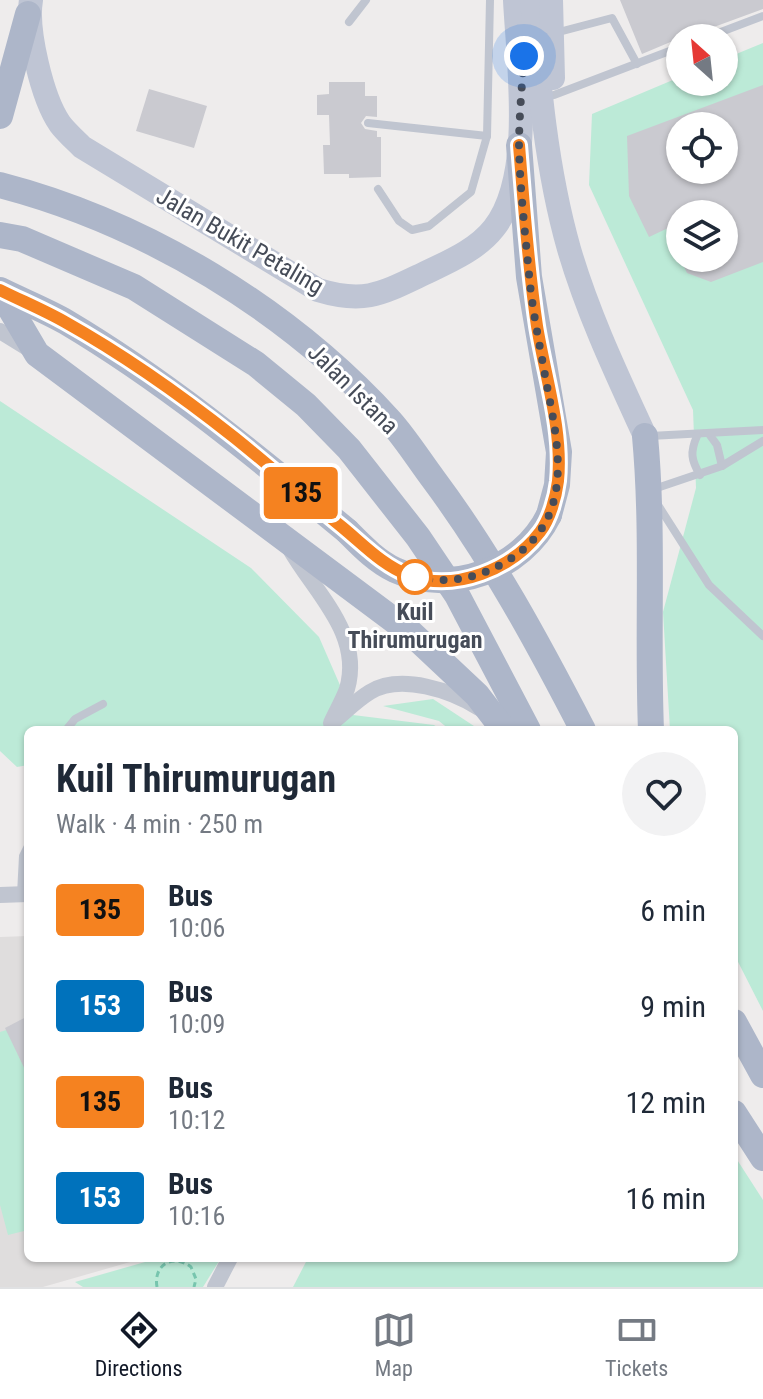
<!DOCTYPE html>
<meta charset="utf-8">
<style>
:root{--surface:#fff;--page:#f2f2f3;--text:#1f2937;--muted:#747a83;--line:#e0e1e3;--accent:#111827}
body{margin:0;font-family:"Roboto Condensed",sans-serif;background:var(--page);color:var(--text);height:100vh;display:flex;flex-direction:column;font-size:30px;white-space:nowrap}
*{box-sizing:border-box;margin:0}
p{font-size:26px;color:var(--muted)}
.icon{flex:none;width:44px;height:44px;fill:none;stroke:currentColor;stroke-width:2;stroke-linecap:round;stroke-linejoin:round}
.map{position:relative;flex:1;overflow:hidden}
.sheet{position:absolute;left:24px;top:726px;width:714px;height:536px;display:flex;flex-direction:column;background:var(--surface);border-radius:12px;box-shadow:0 2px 6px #0004}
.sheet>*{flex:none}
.badge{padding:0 16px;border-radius:6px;font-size:28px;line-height:52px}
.needle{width:52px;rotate:333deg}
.buttons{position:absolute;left:666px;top:24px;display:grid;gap:16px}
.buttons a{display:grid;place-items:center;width:72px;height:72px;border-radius:50%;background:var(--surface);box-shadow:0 2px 6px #0004;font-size:40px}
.you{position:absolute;width:40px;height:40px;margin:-20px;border:6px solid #fff;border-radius:50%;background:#1a73e8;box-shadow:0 0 0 12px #1a73e833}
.map>.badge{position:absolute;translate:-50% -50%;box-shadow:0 0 0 4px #fff}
.round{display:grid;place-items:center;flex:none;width:84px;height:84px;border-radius:42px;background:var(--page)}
.overview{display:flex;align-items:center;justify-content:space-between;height:136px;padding:0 32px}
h1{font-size:38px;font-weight:700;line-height:60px}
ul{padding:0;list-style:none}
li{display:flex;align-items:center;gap:24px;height:96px;padding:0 32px}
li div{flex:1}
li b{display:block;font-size:30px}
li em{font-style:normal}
li .badge{min-width:88px;font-weight:700;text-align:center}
.tab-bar{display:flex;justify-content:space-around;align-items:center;height:112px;border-top:2px solid var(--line);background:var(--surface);font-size:22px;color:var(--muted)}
.tab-bar a{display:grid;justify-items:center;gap:4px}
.tab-bar .active{color:var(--accent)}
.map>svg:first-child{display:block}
.education{fill:#dfdddd}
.green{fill:#bcead7;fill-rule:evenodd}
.building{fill:#cacad0;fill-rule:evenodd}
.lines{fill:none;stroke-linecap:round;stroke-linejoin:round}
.path{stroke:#77c5ae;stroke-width:3;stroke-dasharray:6 4;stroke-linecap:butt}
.service{stroke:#c0c5d0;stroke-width:8}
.minor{stroke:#c0c5d0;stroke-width:16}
.secondary{stroke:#bfc5d4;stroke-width:24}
.primary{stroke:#adb6c9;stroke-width:26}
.primary-bridge{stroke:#adb6c9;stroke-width:26}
.line-casing{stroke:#fff;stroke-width:18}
.line{stroke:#f58220;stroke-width:12}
.walk{stroke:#464c58;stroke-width:8;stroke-dasharray:0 14.4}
.stop-dot{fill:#fff;stroke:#f58220;stroke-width:4}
.labels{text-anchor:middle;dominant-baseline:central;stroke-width:6;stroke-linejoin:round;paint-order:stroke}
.street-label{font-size:24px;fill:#464c58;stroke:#fff}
.stop-label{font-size:24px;font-weight:bold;fill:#464c58;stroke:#fff}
</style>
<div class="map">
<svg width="763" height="1287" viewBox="0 0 763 1287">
<rect width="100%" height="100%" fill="#eeecec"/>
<polygon class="education" points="28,936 28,1258 144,1258 43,1287 0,1287 0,937"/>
<g class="green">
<path d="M763,43V1011L734,954V730H670L663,612L696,488L693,410L589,185L592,114L680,77V82H724V59ZM680,126H724V170H680ZM680,214H724V258H680Z"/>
<polygon points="0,401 251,568 319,637 353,715 434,725 441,730 28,730 28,765 17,767 0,751"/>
<polygon points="433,699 480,730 450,730 439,721 383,706"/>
<polygon points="22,1025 28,1039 28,1230 8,1235 0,1205 0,1032"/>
<polygon points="734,1155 763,1200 763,1287 293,1287 308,1258 734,1258"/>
<polygon points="159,1258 221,1258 203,1287 83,1287 75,1282"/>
</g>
<g class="building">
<polygon points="620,0 763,0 763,9 703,31 697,38 680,38 642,54"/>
<polygon points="329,82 365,82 365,96 377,96 377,117 366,116 361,123 365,129 377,131 377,137 381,137 381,177 349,178 349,174 324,174 323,145 330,145 329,115 317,115 317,95 329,94"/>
<path d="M763,85V262L711,282L687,273L666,229L649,237L629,196L627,136ZM680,126H724V170H680ZM680,214H724V258H680Z"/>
<polygon points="149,89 207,106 194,148 136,131"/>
<polygon points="28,1016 28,1076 5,1028"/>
</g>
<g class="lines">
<path class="path" d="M157,1287C153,1265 173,1253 191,1267L196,1279L194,1287"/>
<g class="service">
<polyline points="349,22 366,0"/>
<polyline points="555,33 612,18 637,64"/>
<polyline points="705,38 763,16"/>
<polyline points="554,95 680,47"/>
<polyline points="368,123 487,136"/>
<polyline points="378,189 399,221 412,230 429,226 471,192 487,136 490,0"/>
<polyline points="709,434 717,445 722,466"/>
<polyline points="650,436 763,430"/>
<path d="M697,436C690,452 691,460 700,475"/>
<polyline points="651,490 722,466 763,441"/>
<polyline points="658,505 709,585 763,636"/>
<polyline points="66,730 75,719 103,704"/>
<polyline points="21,894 23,856 28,846"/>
</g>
<g class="minor">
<polyline points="0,331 29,349"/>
<path d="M290,549C315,593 363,634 347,689C343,700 336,712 331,723"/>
<path d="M335,720C346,711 357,700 370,692C401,673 452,691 479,708"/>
<polyline points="0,895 28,894"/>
<polyline points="215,1287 230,1258"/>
</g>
<g class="secondary">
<path d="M31,0C26,30 42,98 60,124C66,132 75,140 82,147L318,290C364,304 381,294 423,274C448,262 477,250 494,228C535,176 518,63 515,0"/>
<path d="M532,0C539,84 546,168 569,249C588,314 617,375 645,436"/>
<polyline points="551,0 553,78"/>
</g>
<g class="primary">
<polyline points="0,116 28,14"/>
<polyline points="519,145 529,277 559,452 557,485 549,515"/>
<path d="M0,185C146,223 289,310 390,421C406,439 419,460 434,480C492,558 538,643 583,730"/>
<polyline points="0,235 22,239 134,287 256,364 306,405 349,449 418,537 457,595 528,730"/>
<path d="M0,290C22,301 45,310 66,322C167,382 257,457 347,531"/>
<polyline points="0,291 37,354 411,633 477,695 504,730"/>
<path d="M645,436C654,534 647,632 651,730"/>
<polyline points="734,1022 763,1075"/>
<polyline points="734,1113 763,1158"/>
</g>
<path class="primary-bridge" d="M347,531C361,545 376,561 395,570C451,596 522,570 549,515"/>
</g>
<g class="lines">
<g class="line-casing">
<path id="line" d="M0,290C22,301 44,310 65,322C124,355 182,396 235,438C271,467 306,498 342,527C365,546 382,565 410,576C456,592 512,569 540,532C550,519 556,497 558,481C563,430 545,376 537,326C528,266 524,206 519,145"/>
</g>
<use href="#line" class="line"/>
<path class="walk" d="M415,577C447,584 478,579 507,561C576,520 559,447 546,381C540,346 532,309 529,274C525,232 520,189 519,147C519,117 522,86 524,56"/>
</g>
<circle class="stop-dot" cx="415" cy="577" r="16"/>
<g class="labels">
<g class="street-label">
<text transform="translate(240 241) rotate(30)">Jalan Bukit Petaling</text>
<text transform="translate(353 389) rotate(45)">Jalan Istana</text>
</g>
<g class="stop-label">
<text x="415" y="612">Kuil<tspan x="415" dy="28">Thirumurugan</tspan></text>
</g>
</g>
</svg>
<div class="buttons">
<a><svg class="needle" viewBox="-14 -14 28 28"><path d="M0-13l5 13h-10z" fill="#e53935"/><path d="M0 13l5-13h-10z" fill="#747a83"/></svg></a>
<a><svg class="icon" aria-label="locate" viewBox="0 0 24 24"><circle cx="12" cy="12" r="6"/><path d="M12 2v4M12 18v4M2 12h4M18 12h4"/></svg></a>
<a><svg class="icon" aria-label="layers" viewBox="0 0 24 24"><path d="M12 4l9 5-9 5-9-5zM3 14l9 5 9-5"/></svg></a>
</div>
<div class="you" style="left:524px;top:56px"></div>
<b class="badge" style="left:301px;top:493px;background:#f58220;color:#111">135</b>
<section class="sheet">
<div class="overview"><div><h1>Kuil Thirumurugan</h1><p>Walk · 4 min · 250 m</p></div><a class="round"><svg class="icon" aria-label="heart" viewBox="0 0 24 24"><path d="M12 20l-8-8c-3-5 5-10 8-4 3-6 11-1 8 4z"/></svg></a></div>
<ul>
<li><span class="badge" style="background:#f58220;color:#111">135</span><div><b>Bus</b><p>10:06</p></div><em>6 min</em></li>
<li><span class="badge" style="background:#0072bc;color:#fff">153</span><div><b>Bus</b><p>10:09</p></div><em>9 min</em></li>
<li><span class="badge" style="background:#f58220;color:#111">135</span><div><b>Bus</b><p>10:12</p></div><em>12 min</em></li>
<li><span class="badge" style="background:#0072bc;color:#fff">153</span><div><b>Bus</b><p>10:16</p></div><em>16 min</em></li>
</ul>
</section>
</div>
<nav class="tab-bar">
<a class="active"><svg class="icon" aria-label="directions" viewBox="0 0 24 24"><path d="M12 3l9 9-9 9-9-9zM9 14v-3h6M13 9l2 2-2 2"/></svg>Directions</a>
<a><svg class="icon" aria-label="map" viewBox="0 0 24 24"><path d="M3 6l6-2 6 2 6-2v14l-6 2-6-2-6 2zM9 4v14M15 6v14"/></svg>Map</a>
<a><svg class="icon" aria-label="tickets" viewBox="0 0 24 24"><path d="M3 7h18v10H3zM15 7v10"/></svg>Tickets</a>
</nav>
